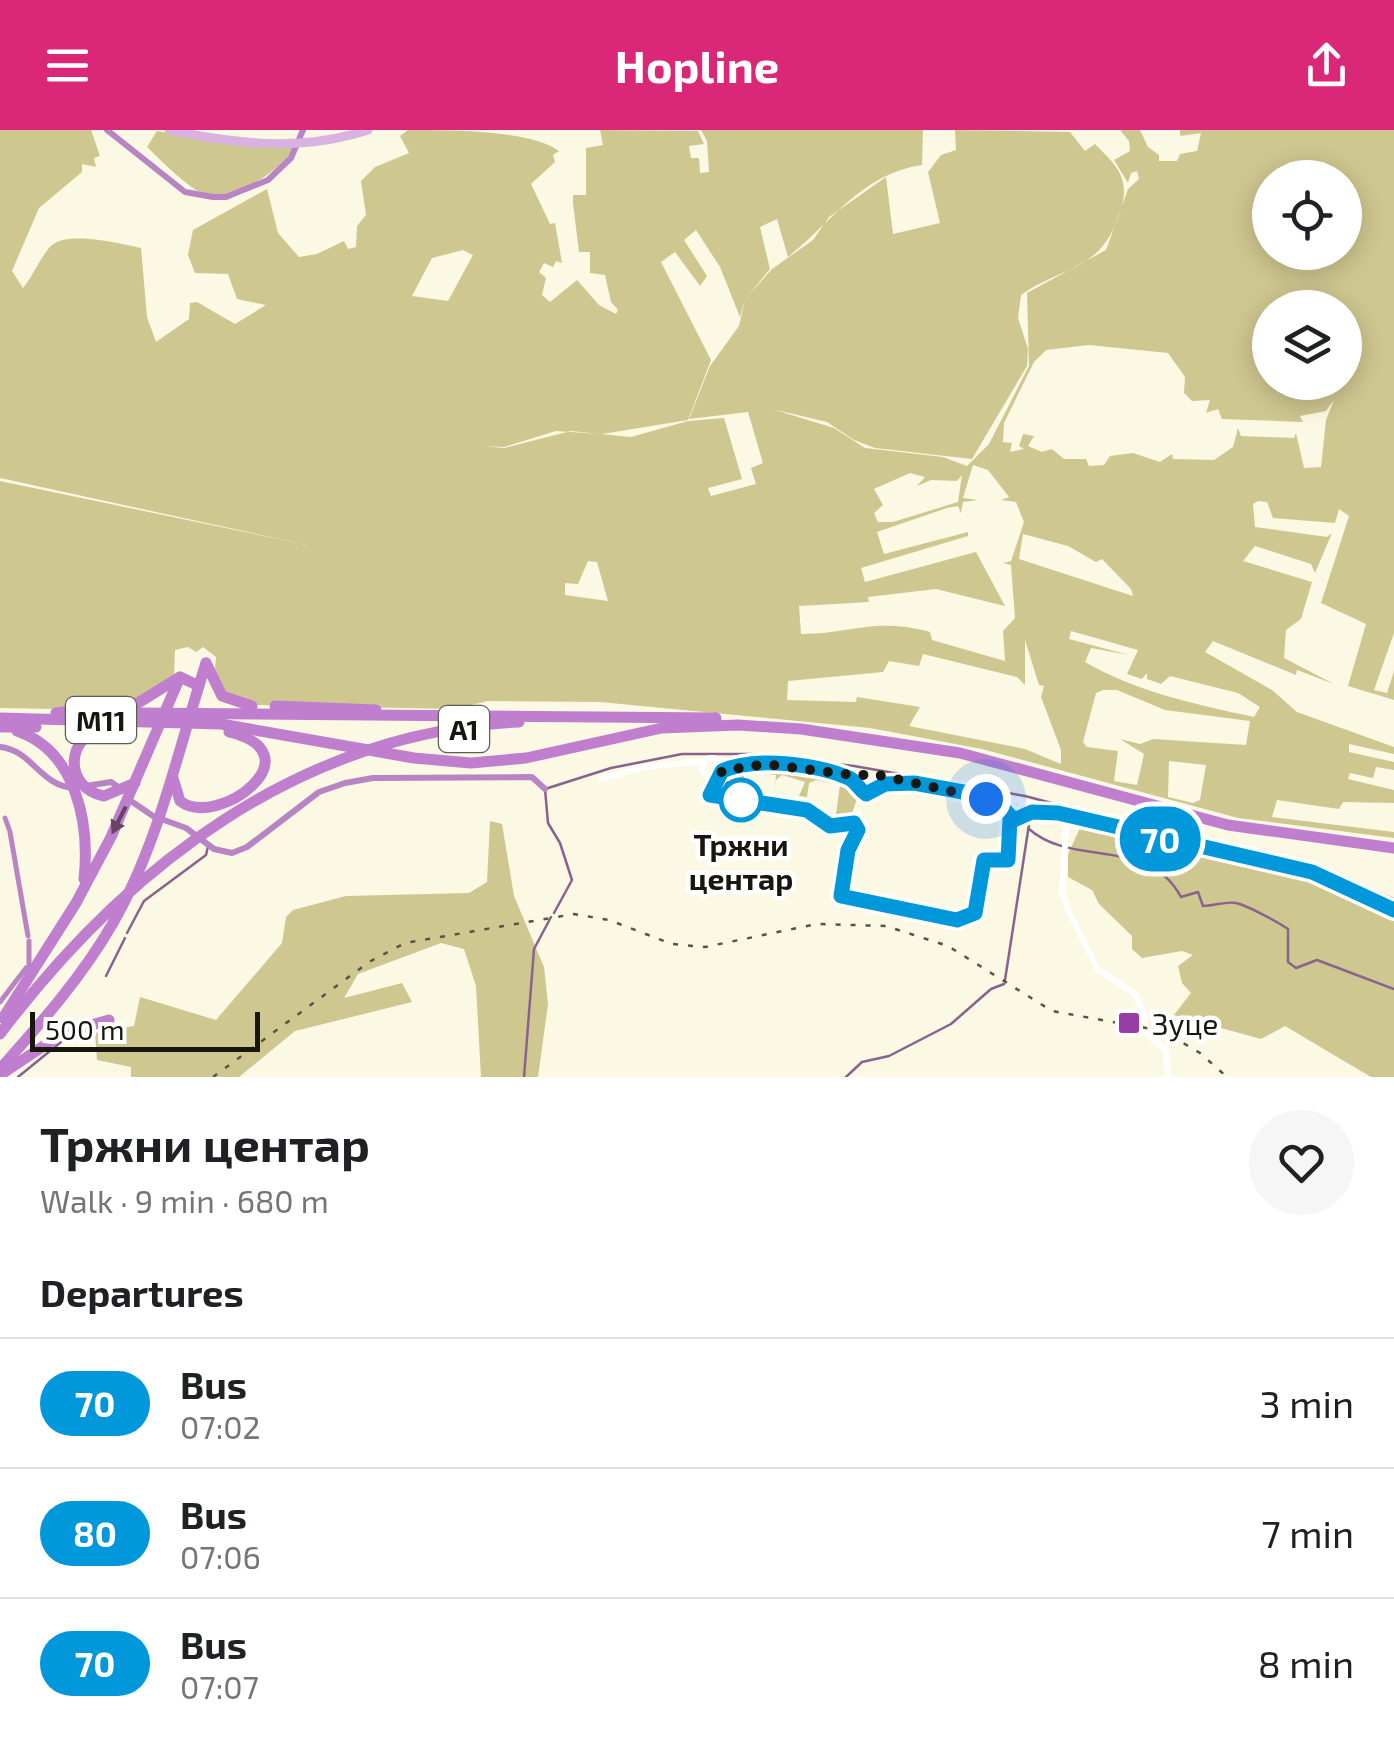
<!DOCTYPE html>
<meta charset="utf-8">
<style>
:root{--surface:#fff;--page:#f6f6f6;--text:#202124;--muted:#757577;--line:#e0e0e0;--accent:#db2777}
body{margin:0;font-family:"Exo 2",sans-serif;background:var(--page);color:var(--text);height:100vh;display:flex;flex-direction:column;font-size:38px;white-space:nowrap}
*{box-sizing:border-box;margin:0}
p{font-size:32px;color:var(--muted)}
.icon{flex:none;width:55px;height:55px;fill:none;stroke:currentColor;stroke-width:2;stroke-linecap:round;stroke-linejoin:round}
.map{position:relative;height:947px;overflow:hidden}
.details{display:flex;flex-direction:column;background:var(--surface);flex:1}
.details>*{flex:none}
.badge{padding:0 20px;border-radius:32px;font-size:35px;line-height:65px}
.buttons{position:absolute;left:1252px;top:30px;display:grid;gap:20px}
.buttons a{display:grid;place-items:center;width:110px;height:110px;border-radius:50%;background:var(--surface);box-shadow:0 5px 25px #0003;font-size:50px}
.scale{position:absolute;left:30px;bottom:25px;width:230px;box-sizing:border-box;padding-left:10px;border:5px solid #17160f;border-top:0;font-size:28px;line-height:35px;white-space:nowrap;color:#17160f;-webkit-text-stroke:8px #fff;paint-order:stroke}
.you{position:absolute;width:50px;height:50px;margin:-25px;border:8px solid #fff;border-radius:50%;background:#1a73e8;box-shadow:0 0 0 15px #1a73e833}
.map>.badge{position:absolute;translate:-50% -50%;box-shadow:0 0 0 5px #fff}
h2{padding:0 40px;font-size:38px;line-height:90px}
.round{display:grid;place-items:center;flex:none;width:105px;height:105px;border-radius:52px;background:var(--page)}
.head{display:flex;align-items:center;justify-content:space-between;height:170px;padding:0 40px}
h1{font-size:48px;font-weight:700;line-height:75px}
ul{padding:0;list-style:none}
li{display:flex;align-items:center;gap:30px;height:130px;padding:0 40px;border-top:2px solid var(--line)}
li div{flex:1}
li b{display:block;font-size:38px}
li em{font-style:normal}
li .badge{min-width:110px;font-weight:700;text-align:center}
header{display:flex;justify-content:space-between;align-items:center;height:130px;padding:0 40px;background:var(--accent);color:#fff;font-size:45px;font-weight:700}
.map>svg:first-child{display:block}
.green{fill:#cfc790;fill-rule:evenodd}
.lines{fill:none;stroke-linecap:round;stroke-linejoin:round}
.stream{stroke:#88638d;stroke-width:2.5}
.canal{stroke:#b884c3;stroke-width:5}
.river{stroke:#b884c3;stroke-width:6}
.minor{stroke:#fff;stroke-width:6}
.major{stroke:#d9b2e2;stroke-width:9}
.highway{stroke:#c07fce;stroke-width:11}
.rail{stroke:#565449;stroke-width:2.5;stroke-dasharray:5 10;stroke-linecap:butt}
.oneway{fill:#634565}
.line-casing{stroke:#fff;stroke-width:22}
.line{stroke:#0098da;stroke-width:15}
.walk{stroke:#17160f;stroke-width:10;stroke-dasharray:0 18}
.stop-dot{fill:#fff;stroke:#0098da;stroke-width:5}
.poi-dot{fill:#963da8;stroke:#fff;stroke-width:4}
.labels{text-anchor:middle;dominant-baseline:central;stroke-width:9;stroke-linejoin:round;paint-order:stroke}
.shield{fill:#fff;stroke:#5d5c57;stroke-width:2.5}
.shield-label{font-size:28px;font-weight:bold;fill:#17160f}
.stop-label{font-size:30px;font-weight:bold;fill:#17160f;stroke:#fff}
.poi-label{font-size:30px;fill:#17160f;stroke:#fff;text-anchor:start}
</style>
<header><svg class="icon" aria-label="menu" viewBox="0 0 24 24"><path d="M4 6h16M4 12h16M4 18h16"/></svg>Hopline<svg class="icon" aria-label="share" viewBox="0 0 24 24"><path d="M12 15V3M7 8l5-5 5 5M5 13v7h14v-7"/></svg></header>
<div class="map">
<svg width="1394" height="947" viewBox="0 0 1394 947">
<rect width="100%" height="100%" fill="#fbf8e4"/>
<g class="green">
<path d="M0,0H91L100,26L94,28L96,37L82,34V42L39,78L12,141L23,158C33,146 39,130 49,118C64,99 120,114 141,118L147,187L156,212L189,189L190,173L197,172L235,194L266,175L237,169L228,144L195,143L188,125L193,100L267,59L278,103L299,127L317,124L344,111L348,119L356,117L357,96L366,85L361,51L375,37L409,23L400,6L408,0C452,0 530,0 559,21L553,25L555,32L531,54L550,94L555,93L562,133L556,131L553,137L544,133L539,142L546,148L542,165L550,172L577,150L599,175L616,184L618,180L611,172L605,145L590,143V122H579L573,73V65H586V18L603,15L600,0L698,1L704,14L689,16L691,28H699L700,43L709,42L707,11L701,0H923L922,35C861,44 832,92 788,127L777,89L760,97L770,139L747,167L772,139L813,110L829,87L886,47L893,104L940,93L928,42L941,25L956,20L955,0L1070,2L1085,21L1095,14C1118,37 1131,49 1120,82C1101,142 1066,134 1021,165L1018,188L1028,219L1027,236L972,329L875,318L854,310L827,292L772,279L834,298L865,318L943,327L967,336L989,314L1029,236L1027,163L1106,120L1128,59L1139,49L1137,41L1131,43L1128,53L1114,30L1130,21L1129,11L1120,0H1140L1148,17L1159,25V31H1177L1180,24L1197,21L1201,3L1180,6V0H1394V503L1374,560L1387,563L1394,541V570L1348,556L1366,494L1321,473L1349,386L1339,379L1335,393L1273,388L1267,372L1258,371L1253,374L1255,397L1327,407L1332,403L1315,443L1311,434L1255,416L1243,431L1312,452L1301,489L1286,500L1284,528L1334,554L1297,540L1296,545L1213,511L1205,522L1272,560L1297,582L1394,617V624L1349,614V622L1394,632V640L1376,637L1373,648L1350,643L1348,649L1394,660V673L1343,672L1339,679L1277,670L1272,687L1394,702V708L1238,688L982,619L870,598L600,572L488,571L454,579L256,575L226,567L215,539L216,527L203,517L196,522L188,517L175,520L174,546L148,568L56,579L0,578V351L307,415L0,348ZM1270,48H1345V122H1270ZM696,100L720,137L740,187L745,170L739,196L710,236L689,289L748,282L763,333L751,338L756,354L711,366L708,358L742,349L724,288L688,291L631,307L571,301L504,318L483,316L504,317L556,301L602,304L688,290L711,230L661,132L675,122L700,156L707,146L684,110ZM463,120L473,125L448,171L412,166L432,128ZM1270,178H1345V252H1270ZM1089,215L1168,223L1185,247L1184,263L1192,271L1210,270L1206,283L1218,279L1222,289L1303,292L1300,286L1326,281L1334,270L1326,290L1321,337L1304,338L1296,303L1294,308L1241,306L1238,298L1233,317L1214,330L1173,329L1172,324L1160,332L1133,323L1110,326L1104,335L1089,336L1086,329H1064L1052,319L1042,322L1028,316L1034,306L1023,304L1019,316L1024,319L1010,322L1012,313L1003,312L1004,293L1034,232L1046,220ZM973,335L988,340L1009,367L1001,370L1016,372L1024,392L1011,431L1003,433L1011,435L1015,488L1003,501L1005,531L932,510L930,502C873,487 853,504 801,504L799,476L869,472L868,467L936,459L1005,476L976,422L865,452L861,438L968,406V402L884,424L877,402L947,378L958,376L961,383L963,372L978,370L963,368ZM910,343L925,347L917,356L931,350L957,351L962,345L958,372L893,392H878L874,383L883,375L874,359ZM1023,404L1068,416L1096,432L1102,429L1131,459L1133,466L1019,429ZM588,431L597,432L608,471L565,465V453L578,454ZM1071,501L1138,520L1127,544L1142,549L1147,543V549L1161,554L1170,546L1238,563L1260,577L1254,587C1195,574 1137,562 1085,532L1091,518L1129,525L1069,509ZM1025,510L1039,555L1044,556L1041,567L1061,620V634L1025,619L909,596L920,577L857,567L856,572L787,570L788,551L883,542L889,531L919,536L923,524L1017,547L1025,555ZM1103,560H1117L1165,580L1250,591L1246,615L1153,609L1140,614L1120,609L1144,624L1137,655L1114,651L1118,621L1087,617L1083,612L1096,563ZM1169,631L1206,635L1200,670L1193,673L1168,667Z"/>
<path d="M157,1L238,15L295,18C277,43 224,81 193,58C178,47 161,31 147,17Z"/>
<polygon points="746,639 851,654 858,666 850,689 835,692 840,655 816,650 809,653 807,667 799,666 805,652 782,645 776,650 775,662 776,645 745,641 742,657 731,657 720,664 714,660 726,643"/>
<polygon points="490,691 502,694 514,766 544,837 548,874 538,947 481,947 476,856 464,819 441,813 358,844 344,868 402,853 412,872 295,901 239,947 131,947 131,937 97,930 95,903 134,896 140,867 216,890 282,813 286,787 293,780 346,766 469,763 487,752"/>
<polygon points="1081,696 1142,710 1142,730 1174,742 1185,739 1188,723 1177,720 1320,752 1394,788 1394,947 1371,947 1285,896 1261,909 1174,885 1191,863 1182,853 1178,836 1193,825 1182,821 1142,828 1132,819 1132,806 1099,774 1092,760 1068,747 1068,724"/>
</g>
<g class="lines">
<g class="stream">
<path d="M1029,699C1073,738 1148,705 1181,767L1198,762L1203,776C1213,776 1227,771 1236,773C1246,775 1278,792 1288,799V832L1296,838L1317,830L1394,859"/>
<polyline points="554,783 572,750 560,713 548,693 545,659 611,638 682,624 751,624 854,636 1025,666 1185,708 1307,732 1394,769"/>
<polyline points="127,803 144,771 206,725 208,716"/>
<polyline points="106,846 125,808"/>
<polyline points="1005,850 1030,688"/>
<polyline points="18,947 61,912"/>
<polyline points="524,947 534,819 551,787"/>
<polyline points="846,947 862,932 889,926 951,894 991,859 1004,854"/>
</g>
<g class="canal">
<polyline points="5,688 9,699"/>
<polyline points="10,702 28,806"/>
<polyline points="29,835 29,811"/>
<polyline points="0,872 26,838"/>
</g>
<g class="river">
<polyline points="107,0 185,62 213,67 226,67 268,50 291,28 303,0"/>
<path d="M0,617C32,620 40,656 74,658"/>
<polyline points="86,656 111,652 121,659"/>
<polyline points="128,669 153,686 186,698 214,719 232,723 247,717 319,662 345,653 373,648 532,647 545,659"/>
</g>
<g class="minor">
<circle cx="712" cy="638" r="10"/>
<polyline points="719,631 753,631 859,646"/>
<polyline points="723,641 754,635"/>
<polyline points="846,647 866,664 898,653"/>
<polyline points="876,647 1008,672"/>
<polyline points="601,649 644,637 705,631"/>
<polyline points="989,670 1014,690 1032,682 1056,683"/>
<polyline points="1005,680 1010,671 1018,669 1028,677 1301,739 1394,780"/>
<polyline points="1067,685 1062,762 1068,780 1098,840 1134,863 1144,883 1145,902 1166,920 1168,947"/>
</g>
<path class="major" d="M169,0C238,14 300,22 368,0"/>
<g class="highway">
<polyline points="206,533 222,566 252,576"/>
<polyline points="275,576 376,580"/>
<polyline points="56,583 138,573 180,547 199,556"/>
<polyline points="139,583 716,588"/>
<polyline points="0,588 221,594 414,628 471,633 526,628 662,598 738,595 801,599 960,623 1228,695 1394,718"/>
<polyline points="0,597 36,597"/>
<path d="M106,598C65,604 63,658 104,666L135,653"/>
<path d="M17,601C76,621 90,693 84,749"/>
<path d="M173,648L180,671C217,700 319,624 229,602"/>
<polyline points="3,888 76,773 111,707 180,547"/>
<path d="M0,904C126,737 301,602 519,592"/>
<path d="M0,939C41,893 82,847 113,793C159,713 178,620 206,533"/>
<polyline points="3,943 63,903 109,890"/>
</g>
<polyline class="rail" points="213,947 369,832 405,813 574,784 609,790 672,814 705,817 817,794 886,796 948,816 1052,881 1163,901 1200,923 1227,947"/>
</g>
<defs><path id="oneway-solid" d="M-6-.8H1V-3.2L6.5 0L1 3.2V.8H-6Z" transform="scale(2.5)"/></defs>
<use class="oneway" href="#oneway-solid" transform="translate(119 690) rotate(117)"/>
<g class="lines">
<g class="line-casing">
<path id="line" d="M1010,689L1008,730H984L975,783L957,790L841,766L848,720L858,700L854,693L830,696L807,680L710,665L722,641C755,626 816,634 849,648C857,652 858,659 866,664L885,654L914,653L974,664L1000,675L1014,690L1032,682L1058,683L1312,742L1394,780"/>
</g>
<use href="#line" class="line"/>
<polyline class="walk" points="741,670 720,645 722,641 765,634 860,646 869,643 986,669"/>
</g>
<circle class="stop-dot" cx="741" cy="670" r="20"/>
<rect class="poi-dot" x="1117" y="881" width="24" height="24" rx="5"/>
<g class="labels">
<g class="shield">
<rect x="66" y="567" width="70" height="46" rx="8"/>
<rect x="439" y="576" width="50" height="46" rx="8"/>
</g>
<g class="shield-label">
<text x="101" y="590">M11</text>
<text x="464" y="599">A1</text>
</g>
<g class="stop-label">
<text x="741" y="714">Тржни<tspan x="741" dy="34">центар</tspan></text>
</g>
<g class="poi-label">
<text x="1152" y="893">Зуце</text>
</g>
</g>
</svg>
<div class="buttons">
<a><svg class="icon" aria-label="locate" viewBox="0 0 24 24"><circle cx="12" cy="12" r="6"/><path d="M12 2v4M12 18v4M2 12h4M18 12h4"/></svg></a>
<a><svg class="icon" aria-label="layers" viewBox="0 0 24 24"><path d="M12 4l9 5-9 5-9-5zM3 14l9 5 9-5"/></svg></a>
</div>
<div class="scale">500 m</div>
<div class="you" style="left:986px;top:669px"></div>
<b class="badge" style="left:1160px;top:709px;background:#0098da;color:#fff">70</b>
</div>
<section class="details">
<div class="head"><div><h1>Тржни центар</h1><p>Walk · 9 min · 680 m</p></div><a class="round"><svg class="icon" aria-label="heart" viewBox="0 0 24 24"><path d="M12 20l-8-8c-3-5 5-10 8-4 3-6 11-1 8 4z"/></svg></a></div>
<h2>Departures</h2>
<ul>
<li><span class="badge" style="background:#0098da;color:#fff">70</span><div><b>Bus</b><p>07:02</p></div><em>3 min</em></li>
<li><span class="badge" style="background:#0098da;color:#fff">80</span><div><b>Bus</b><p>07:06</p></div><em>7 min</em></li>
<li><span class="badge" style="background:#0098da;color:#fff">70</span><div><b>Bus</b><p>07:07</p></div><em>8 min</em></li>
</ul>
</section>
